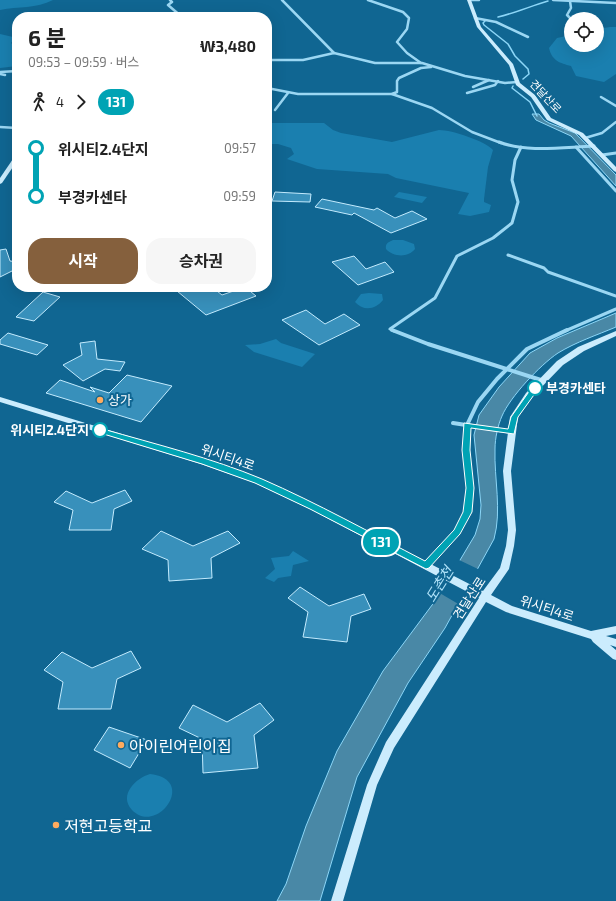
<!DOCTYPE html>
<html lang="ko">
<meta charset="utf-8">
<style>
:root{--surface:#fff;--page:#f6f6f6;--text:#222;--muted:#767676;--accent:#85603d}
body{margin:0;font-family:"Exo 2","Noto Sans KR",sans-serif;background:var(--page);color:var(--text);height:100vh;display:flex;flex-direction:column;font-size:15px;white-space:nowrap}
*{box-sizing:border-box;margin:0}
p{font-size:13px;color:var(--muted)}
.icon{flex:none;width:22px;height:22px;fill:none;stroke:currentColor;stroke-width:2;stroke-linecap:round;stroke-linejoin:round}
.map{position:relative;flex:1;overflow:hidden}
.sheet{position:absolute;left:12px;top:12px;width:260px;height:280px;display:flex;flex-direction:column;background:var(--surface);border-radius:16px;box-shadow:0 4px 16px #0002}
.sheet>*{flex:none}
.badge{padding:0 8px;border-radius:13px;font-size:14px;line-height:26px}
.fabs{position:absolute;left:564px;top:12px;display:grid;gap:8px}
.fabs a{display:grid;place-items:center;width:40px;height:40px;border-radius:50%;background:var(--surface);box-shadow:0 4px 16px #0002;font-size:20px}
.map>.badge{position:absolute;translate:-50% -50%;box-shadow:0 0 0 2px #fff}
.legs{display:flex;align-items:center;gap:6px;height:44px;padding:0 16px;font-size:13px}
.legs p{margin-inline-start:auto}
.head{display:flex;align-items:center;justify-content:space-between;height:68px;padding:0 16px}
h1{font-size:22px;font-weight:700;line-height:30px}
.cta{display:flex;gap:8px;margin-top:auto;padding:8px 16px}
.cta a{flex:1;height:46px;border-radius:16px;background:var(--accent);color:#fff;font-size:16px;font-weight:700;line-height:46px;text-align:center}
.cta a+a{background:var(--page);color:var(--text)}
ul{padding:0 16px;list-style:none}
li{display:flex;align-items:center;gap:14px;height:48px;font-size:15px}
li i{display:grid;place-items:center;width:6px;height:100%;margin:0 5px;background:currentColor}
li i::after{content:'';width:10px;height:10px;margin:-5px;border:3px solid;border-radius:50%;background:var(--surface)}
li p{margin-inline-start:auto}
li:first-child i{background:linear-gradient(#0000 50%,currentColor 0)}
li:last-child i{background:linear-gradient(currentColor 50%,#0000 0)}
.map>svg:first-child{display:block}
.green{fill:#1a7faf}
.water{fill:#4988a6;stroke:#8cd6f7}
.pier{fill:#106692}
.lines{fill:none;stroke-linecap:round;stroke-linejoin:round}
.stream{stroke:#8cd6f7;stroke-width:1.5}
.building{fill:#3890bb;stroke:#c3ebfe}
.street-far2{stroke:#9bd7f3;stroke-width:2.5}
.street-far1{stroke:#9bd7f3;stroke-width:3}
.street{stroke:#9bd7f3;stroke-width:4}
.secondary{fill:#cbecfd;fill-rule:evenodd}
.line-1{fill:#00a3b4;stroke:#fff}
.stop-1-dot{fill:#fff;stroke:#00a3b4;stroke-width:2}
.poi-dot{fill:#ffab5e;stroke:#106692;stroke-width:1.5}
.labels{text-anchor:middle;dominant-baseline:central;stroke-width:4;stroke-linejoin:round;paint-order:stroke}
.far-street-label{font-size:11px;fill:#fff;stroke:#106692}
.stop-label{font-size:13px;font-weight:bold;fill:#fff;stroke:#106692;text-anchor:start}
.poi-label{font-size:13px;fill:#fff;stroke:#106692;text-anchor:start}
.street-label{font-size:13px;fill:#fff;stroke:#106692}
.water-label{font-size:14px;font-style:italic;fill:#b0e3fa;stroke:#106692}
.near-poi-label{font-size:16px;fill:#fff;stroke:#106692;text-anchor:start}
</style>
<div class="map">
<svg width="616" height="901" viewBox="0 0 616 901">
<rect width="100%" height="100%" fill="#106692"/>
<g class="green">
<path d="M0,0H53C36,9 19,6 0,10Z"/>
<path d="M610,27H616V74L604,82L576,76L571,66C560,63 552,61 549,48L557,38L571,35V45H597V29Z"/>
<polygon points="0,34 13,37 14,39 11,43 17,48 17,66 0,68"/>
<path d="M267,123H324L333,130L341,133L392,142L439,130C452,130 485,141 493,150L488,167L484,199V202L491,205L489,212L470,216L458,214L469,193L396,178L388,174L317,169L287,159L294,154L291,148L278,144H267Z"/>
<polygon points="399,192 427,197 422,203 394,197"/>
<path d="M393,240H403L414,244L415,249C408,258 393,257 386,249C385,243 389,242 393,240Z"/>
<path d="M369,293L382,294L383,300C376,309 364,312 355,302L361,294Z"/>
<polygon points="276,339 281,343 315,354 302,367 254,352 245,345 260,344"/>
<polygon points="293,551 309,561 293,565 291,576 278,578 274,582 265,578 275,569 271,558 289,556"/>
<path d="M150,774C198,779 157,836 132,810C118,795 136,778 150,774Z"/>
</g>
<g class="water">
<polygon points="532,114 539,114 544,120 549,123 575,133 616,175 616,186 571,136 536,120"/>
<path d="M616,313V327C597,335 576,342 558,353C540,365 510,397 502,416C498,425 495,438 495,449C494,479 502,510 494,539L445,628L408,683L357,777L320,901H277L286,884L306,826L337,751L383,671L438,597L475,535L480,519L481,505L474,435L479,415L499,387L530,353L557,338Z"/>
</g>
<polygon class="pier" points="457,559 480,570 460,605 438,592"/>
<g class="lines">
<g class="stream">
<path d="M498,17C515,13 531,6 548,1"/>
<polyline points="485,21 483,23 484,25 508,44 515,56 528,69 529,74 523,79"/>
<polyline points="513,86 512,88 530,102 537,116"/>
</g>
</g>
<g class="building">
<polygon points="275,192 311,194 310,202 272,201"/>
<polygon points="322,199 374,210 377,208 395,218 412,211 427,219 391,233 354,213 352,215 315,207"/>
<polygon points="6,249 10,261 17,262 17,271 14,270 0,277 0,250"/>
<polygon points="354,256 366,269 385,262 394,272 358,285 332,262"/>
<polygon points="189,287 212,287 222,295 245,287 256,296 206,315 177,291"/>
<polygon points="43,292 60,297 34,321 16,317"/>
<polygon points="306,310 325,324 344,314 360,325 319,345 282,320"/>
<polygon points="8,333 48,345 37,355 0,344 0,340"/>
<polygon points="95,341 97,359 125,362 120,371 105,369 83,381 63,365 82,355 80,343"/>
<polygon points="127,375 172,386 141,422 46,393 60,380 95,392 90,387 109,393"/>
<polygon points="125,490 132,501 114,509 111,530 69,530 73,510 54,502 66,491 92,503"/>
<polygon points="161,531 193,546 228,531 240,543 211,558 212,578 169,581 168,560 142,549"/>
<polygon points="300,587 329,606 364,594 371,609 351,616 347,642 303,637 308,612 288,598"/>
<polygon points="131,651 141,668 117,679 111,709 58,709 63,682 44,670 62,652 92,668"/>
<polygon points="260,703 274,720 254,735 258,768 203,773 202,739 179,728 193,705 227,722"/>
<polygon points="109,727 147,740 130,768 94,750"/>
</g>
<g class="lines">
<g class="street-far2">
<polyline points="170,0 172,2 168,5 182,17"/>
<polyline points="282,0 334,53"/>
<polyline points="368,0 403,12 409,18 407,29 397,42 407,53 421,63"/>
<polyline points="469,0 479,0"/>
<polyline points="553,0 616,3"/>
<polyline points="570,1 571,8 567,15 570,18"/>
<polyline points="475,18 496,22 528,37"/>
<polyline points="267,60 303,60 334,53 375,63 422,63 465,76 505,83 517,82"/>
<polyline points="0,72 17,71"/>
<polyline points="0,74 5,75"/>
<polyline points="473,87 489,80"/>
<polyline points="267,88 298,94 392,94 397,92 397,81 399,78 421,68 431,67"/>
<polyline points="467,93 495,85 498,81"/>
<polyline points="392,94 432,108 472,132 501,143"/>
<polyline points="601,97 616,106"/>
<polyline points="275,110 288,93"/>
<polyline points="0,127 17,128"/>
<polyline points="585,138 602,133 616,122"/>
</g>
<g class="street-far1">
<path d="M499,142C527,153 564,147 594,146"/>
<polyline points="576,147 616,191"/>
<polyline points="602,155 616,153"/>
<polyline points="508,255 544,268 548,272 616,296"/>
<polyline points="394,331 390,329 435,298 457,256 493,238 512,223 518,202 512,180 515,160 521,147"/>
<polyline points="565,331 616,309"/>
</g>
<g class="street">
<polyline points="392,330 428,344 541,380"/>
<polyline points="453,423 511,432"/>
<polyline points="426,565 457,532 468,512 470,488 466,450 467,425 478,402 497,379 527,349 567,330"/>
</g>
<g class="secondary">
<polygon points="467,0 471,0 481,27 513,64 520,83 535,95 551,118 583,133 616,167 616,172 614,171 579,135 547,120 531,97 516,85 509,65 477,27"/>
<polygon points="17,155 17,161 2,183 0,184 0,178 15,156"/>
<polygon points="616,331 616,336 584,351 563,365 532,397 518,417 511,471 516,530 514,546 509,569 491,595 512,606 591,631 616,626 616,634 606,636 616,639 616,647 610,645 616,650 616,660 613,659 593,642 591,639 506,612 486,602 394,748 377,785 343,901 331,901 367,785 386,742 479,598 310,509 255,483 201,464 0,402 0,397 207,460 261,479 316,505 483,591 500,568 506,546 508,530 503,471 510,417 526,393 557,361 578,347"/>
</g>
</g>
<path class="line-1" d="M535,385L539,388L518,417L514,434L471,428L470,450L474,488L472,512L460,534L429,568L426,569L310,509L255,483L202,464L97,432L96,430L97,429H103C155,444 212,458 262,479C317,503 371,533 425,561L454,530L463,512L466,488L462,450L464,423L508,429L511,417L533,386Z"/>
<g class="stop-1-dot">
<circle cx="535" cy="388" r="7"/>
<circle cx="100" cy="430" r="7"/>
</g>
<g class="poi-dot">
<circle cx="100" cy="400" r="4"/>
<circle cx="121" cy="745" r="4"/>
<circle cx="56" cy="825" r="4"/>
</g>
<g class="labels">
<g class="far-street-label">
<text transform="translate(546 96) rotate(47)">견달산로</text>
</g>
<g class="stop-label">
<text x="546" y="388">부경카센타</text>
<text x="89" y="430" text-anchor="end">위시티2.4단지</text>
</g>
<g class="poi-label">
<text x="108" y="400">상가</text>
</g>
<g class="street-label">
<text transform="translate(228 457) rotate(19)">위시티4로</text>
<text transform="translate(469 598) rotate(-57)">견달산로</text>
<text transform="translate(547 608) rotate(18)">위시티4로</text>
</g>
<g class="water-label">
<text transform="translate(439 584) rotate(-58)">도촌천</text>
</g>
<g class="near-poi-label">
<text x="129" y="745">아이린어린이집</text>
<text x="64" y="825">저현고등학교</text>
</g>
</g>
</svg>
<div class="fabs">
<a><svg class="icon" aria-label="locate" viewBox="0 0 24 24"><circle cx="12" cy="12" r="6"/><path d="M12 2v4M12 18v4M2 12h4M18 12h4"/></svg></a>
</div>
<b class="badge" style="left:381px;top:542px;background:#00a3b4;color:#fff">131</b>
<section class="sheet">
<div class="head"><div><h1>6 분</h1><p>09:53 – 09:59 · 버스</p></div><b>₩3,480</b></div>
<div class="legs"><svg class="icon" aria-label="walk" viewBox="0 0 24 24"><circle cx="13" cy="4" r="2"/><path d="M13 8l-2 6 4 7M11 14l-3 7M7 12l3-4h3l4 4"/></svg>4<svg class="icon" aria-label="forward" viewBox="0 0 24 24"><path d="M9 5l7 7-7 7"/></svg><b class="badge" style="background:#00a3b4;color:#fff">131</b></div>
<ul>
<li><i style="color:#00a3b4"></i><b>위시티2.4단지</b><p>09:57</p></li>
<li><i style="color:#00a3b4"></i><b>부경카센타</b><p>09:59</p></li>
</ul>
<div class="cta"><a>시작</a><a>승차권</a></div>
</section>
</div>
